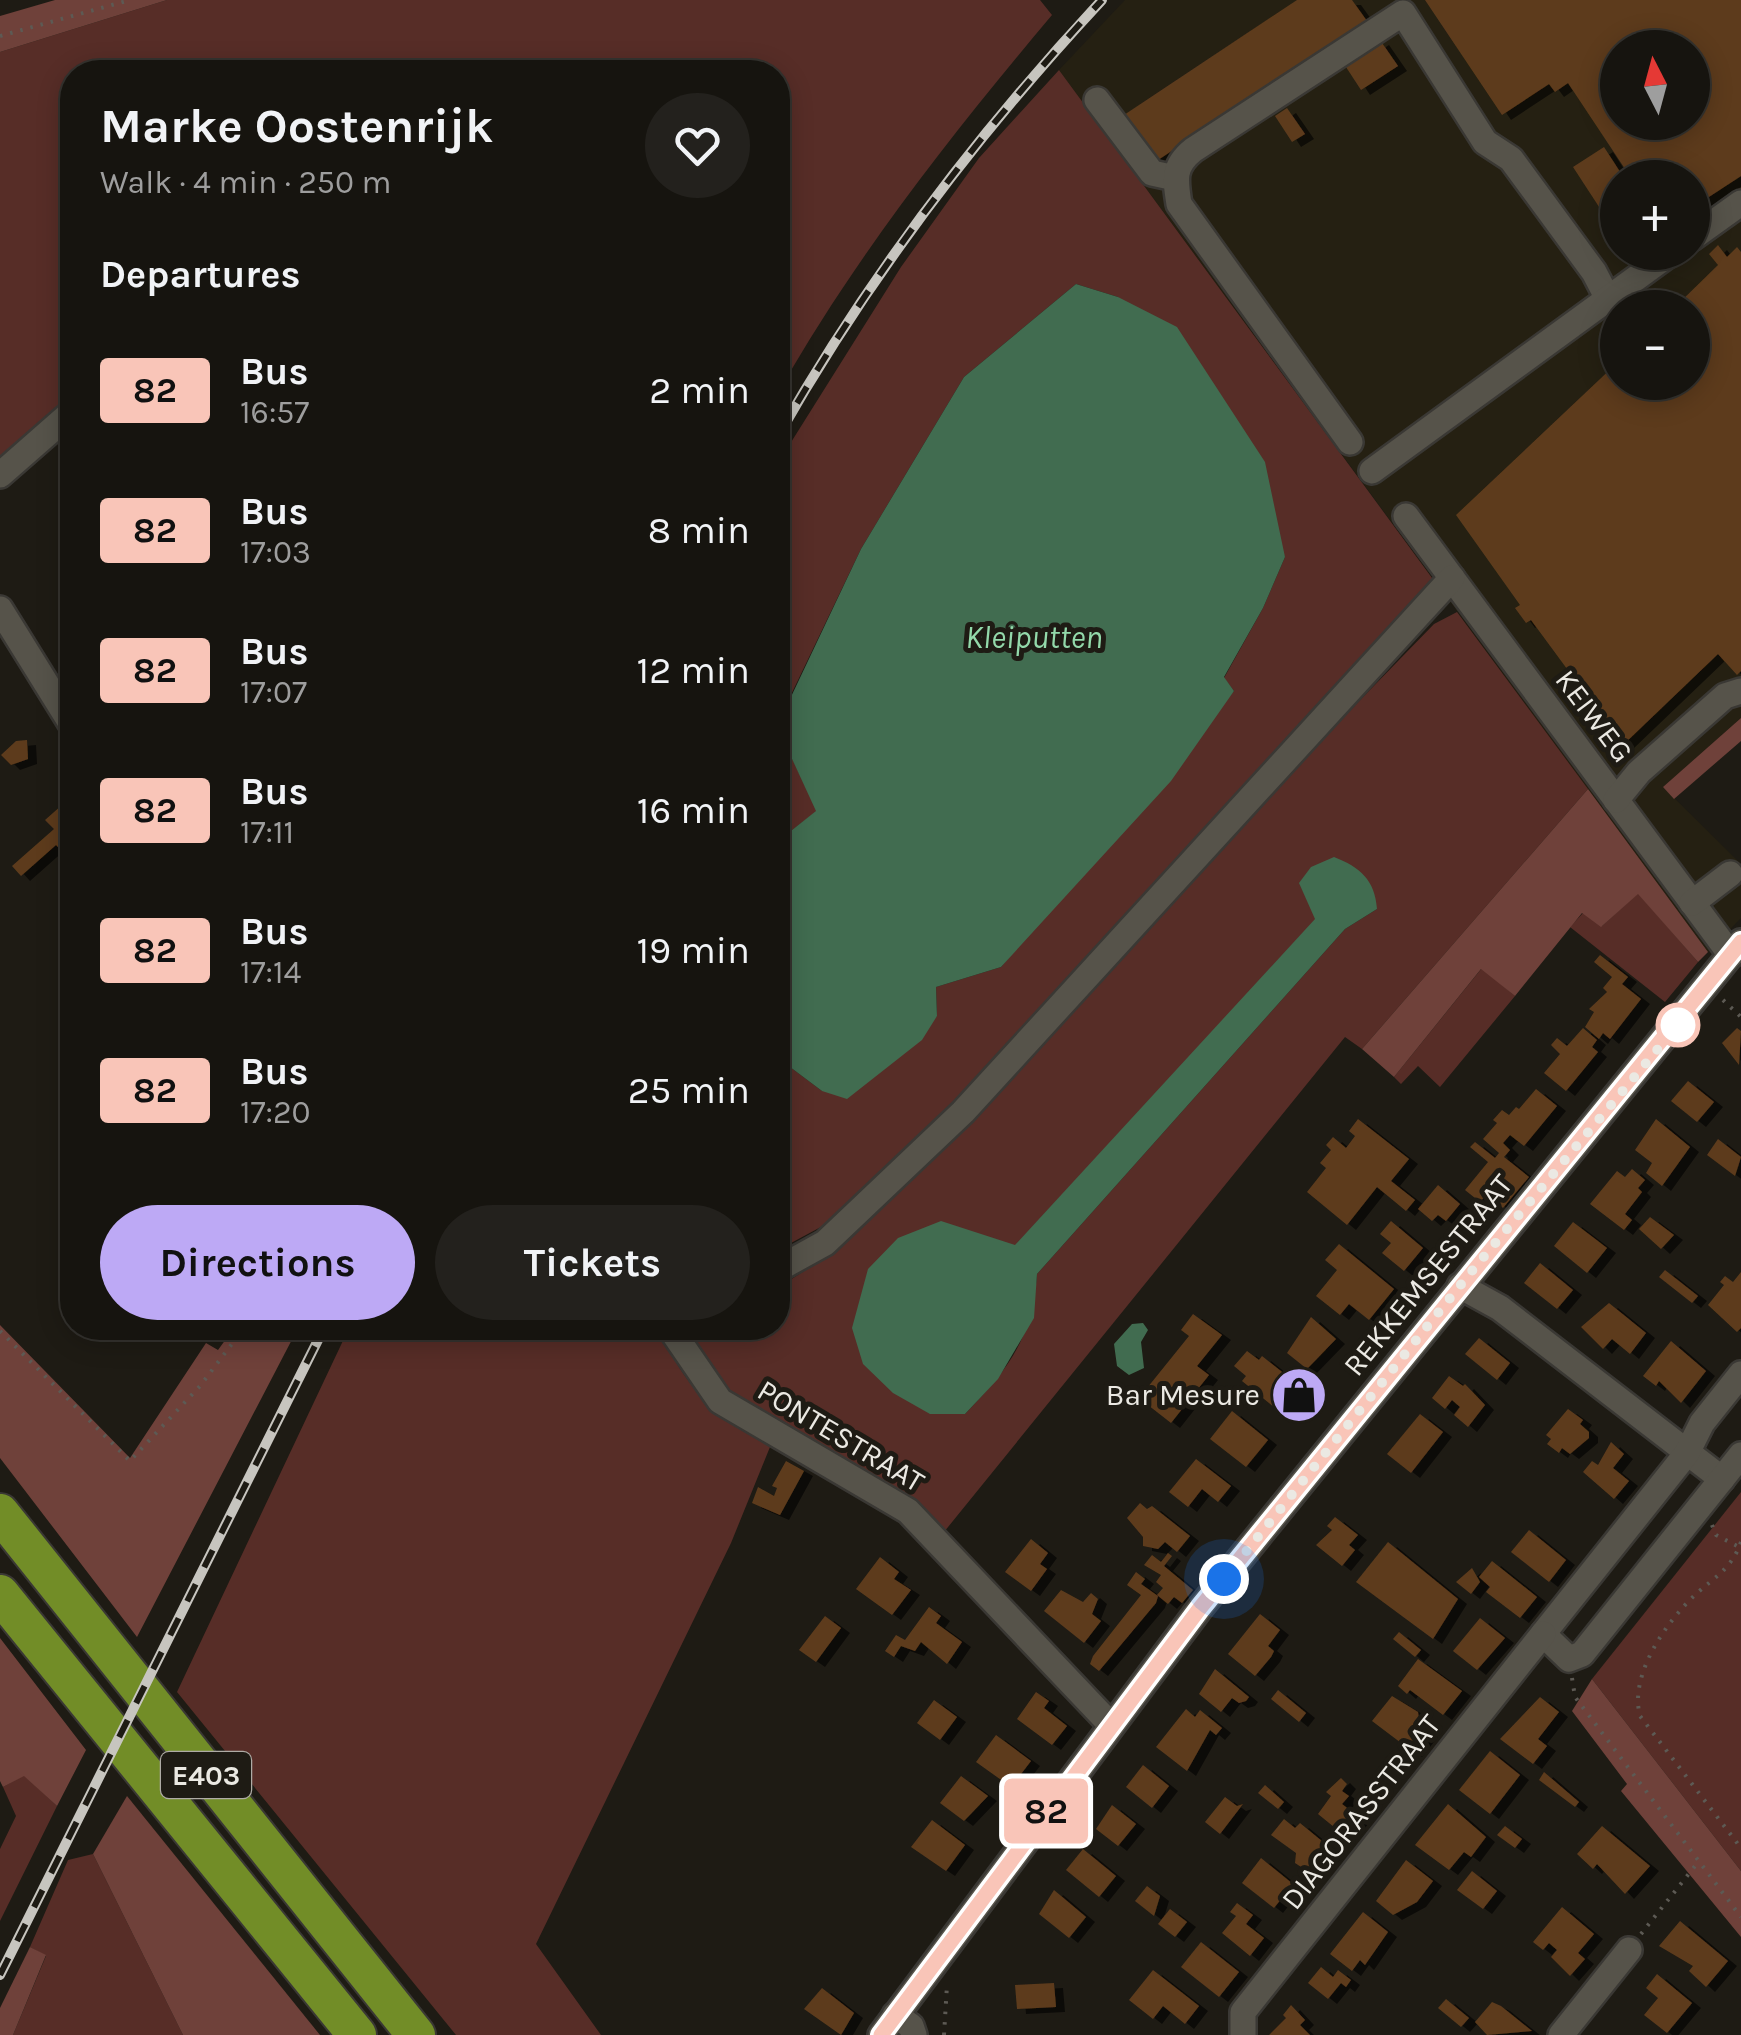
<!DOCTYPE html>
<meta charset="utf-8">
<style>
:root{--surface:#16140f;--page:#23211d;--text:#f1f3f6;--muted:#9e9e9e;--line:#35332f;--accent:#bda9f5}
body{margin:0;font-family:Karla,sans-serif;background:var(--page);color:var(--text);height:100vh;display:flex;flex-direction:column;font-size:38px;white-space:nowrap}
*{box-sizing:border-box;margin:0}
p{font-size:32px;color:var(--muted)}
.icon{flex:none;width:55px;height:55px;fill:none;stroke:currentColor;stroke-width:2;stroke-linecap:round;stroke-linejoin:round}
.map{position:relative;flex:1;overflow:hidden}
.sheet{position:absolute;left:60px;top:60px;width:730px;height:1280px;display:flex;flex-direction:column;background:var(--surface);border-radius:40px;box-shadow:0 5px 25px #0003,0 0 0 2px var(--line)}
.sheet>*{flex:none}
.badge{padding:0 20px;border-radius:8px;font-size:35px;line-height:65px}
.needle{width:65px;rotate:354deg}
.tools{position:absolute;left:1600px;top:30px;display:grid;gap:20px}
.tools a{display:grid;place-items:center;width:110px;height:110px;border-radius:50%;background:var(--surface);box-shadow:0 5px 25px #0003,0 0 0 2px var(--line);font-size:50px}
.you{position:absolute;width:50px;height:50px;margin:-25px;border:8px solid #fff;border-radius:50%;background:#1a73e8;box-shadow:0 0 0 15px #1a73e833}
.map>.badge{position:absolute;translate:-50% -50%;box-shadow:0 0 0 5px #fff}
h2{padding:0 40px;font-size:38px;line-height:90px}
.round{display:grid;place-items:center;flex:none;width:105px;height:105px;border-radius:52px;background:var(--page)}
.overview{display:flex;align-items:center;justify-content:space-between;height:170px;padding:0 40px}
h1{font-size:48px;font-weight:700;line-height:75px}
.action{display:flex;gap:20px;margin-top:auto;padding:20px 40px}
.action a{flex:1;height:115px;border-radius:60px;background:var(--accent);color:#111;font-size:40px;font-weight:700;line-height:115px;text-align:center}
.action a+a{background:var(--page);color:var(--text)}
ul{padding:0;list-style:none}
li{display:flex;align-items:center;gap:30px;height:140px;padding:0 40px}
li div{flex:1}
li b{display:block;font-size:38px}
li em{font-style:normal}
li .badge{min-width:110px;font-weight:700;text-align:center}
.map>svg:first-child{display:block}
.built{fill:#252012;fill-rule:evenodd}
.green{fill:#572d27;fill-rule:evenodd}
.forest{fill:#6f413a}
.water{fill:#416c50}
.building{fill:#5d3b1c;fill-rule:evenodd;filter:url(#shadow)}
.lines{fill:none;stroke-linecap:round;stroke-linejoin:round}
.minor-casing{stroke:#3a3834;stroke-width:30}
.highway-casing{stroke:#3a3834;stroke-width:42}
.path{stroke:#5d5a54;stroke-width:4;stroke-dasharray:2.5 8;stroke-linecap:butt}
.minor{stroke:#56534a;stroke-width:25}
.highway{stroke:#728d27;stroke-width:38}
.rail-casing{stroke:#c7c5bf;stroke-width:10}
.rail{stroke:#1e1b14;stroke-width:6;stroke-dasharray:19;stroke-linecap:butt}
.line-casing{stroke:#fff;stroke-width:22}
.line{stroke:#f9c5b8;stroke-width:15}
.walk{stroke:#ebe9e3;stroke-width:10;stroke-dasharray:0 18}
.stop-dot{fill:#fff;stroke:#f9c5b8;stroke-width:5}
.labels{text-anchor:middle;dominant-baseline:central;stroke-width:10;stroke-linejoin:round;paint-order:stroke}
.shield{fill:#1e1b14;stroke:#aeaba5;stroke-width:2.5}
.shield-label{font-size:28px;font-weight:bold;fill:#ebe9e3}
.street-label{font-size:30px;fill:#ebe9e3;stroke:#1e1b14}
.poi-label{font-size:30px;fill:#ebe9e3;stroke:#1e1b14;text-anchor:end}
.water-label{font-size:32px;font-style:italic;fill:#93d9aa;stroke:#1e1b14}
</style>
<div class="map">
<svg width="1741" height="2035" viewBox="0 0 1741 2035">
<defs>
<filter id="shadow"><feDropShadow dx="9" dy="5" stdDeviation="0" flood-color="#0009"/></filter>
</defs>
<rect width="100%" height="100%" fill="#1e1b14"/>
<path class="built" d="M1125,0H1741V718L1663,787L1741,864V918L1708,952L1059,70ZM1618,48H1692V122H1618ZM1618,178H1692V252H1618ZM1618,308H1692V382H1618Z"/>
<g class="green">
<path d="M167,0H1040L1052,15C951,135 855,257 778,393V72H72V403L0,464V52Z"/>
<polygon points="1059,70 1435,582 956,1106 832,1221 778,1250 778,1058 822,1091 937,1016 936,987 1001,967 1234,691 1224,678 1263,608 1285,557 1118,297 1076,284 964,377 861,549 788,701 781,735 817,811 787,834 778,856 778,463 901,267 979,158"/>
<path d="M1457,612L1588,789L1362,1049L1345,1037L944,1532L866,1472L722,1391L701,1361L687,1328H778V1287C884,1227 964,1120 1046,1032C1175,894 1303,758 1434,624ZM1300,884L1377,909L1345,929L1037,1274C1032,1339 1009,1368 965,1414L941,1222L1015,1246L1316,919Z"/>
<polygon points="1638,893 1698,962 1665,1002 1570,927 1583,913 1602,926"/>
<polygon points="1482,968 1515,996 1440,1087 1418,1066 1401,1084 1394,1077"/>
<path d="M349,1328H658C690,1395 709,1406 770,1447L731,1543L536,1944L601,2035H456L177,1692Z"/>
<polygon points="1741,1492 1741,1871 1592,1679"/>
<polygon points="24,1775 57,1806 0,1921 0,1849 16,1816 3,1787"/>
<polygon points="93,1854 183,2035 13,2035 46,1956 30,1947 68,1860"/>
</g>
<g class="forest">
<polygon points="55,0 167,0 0,52 0,16"/>
<polygon points="1741,718 1741,741 1674,799 1663,787"/>
<polygon points="1588,789 1708,952 1698,962 1638,894 1601,927 1582,913 1515,996 1481,969 1394,1077 1362,1049"/>
<polygon points="0,1325 130,1458 206,1343 218,1350 234,1328 298,1328 137,1637 0,1458"/>
<polygon points="0,1638 86,1750 57,1806 24,1776 3,1787 0,1781"/>
<polygon points="1592,1679 1741,1871 1741,1937 1621,1791 1627,1784 1572,1711"/>
<polygon points="127,1796 320,2035 183,2035 93,1854"/>
<polygon points="30,1947 46,1955 13,2035 0,2035 0,2008"/>
</g>
<g class="water">
<polygon points="1076,284 1118,297 1177,327 1265,462 1285,557 1263,608 1224,677 1234,691 1171,781 1001,967 936,987 937,1016 922,1040 847,1099 822,1091 778,1058 778,856 787,834 816,811 781,735 789,701 861,549 964,377"/>
<path d="M1334,857C1360,867 1375,880 1377,909L1345,929L1037,1274L1034,1318L998,1379L965,1414H930L893,1393L863,1364L852,1328L868,1269L898,1238L941,1221L1015,1245L1315,919L1299,883L1311,867Z"/>
<polygon points="1143,1323 1148,1330 1141,1342 1144,1368 1129,1375 1117,1366 1114,1344 1132,1324"/>
</g>
<g class="building">
<polygon points="1297,0 1352,0 1367,21 1152,164 1121,117"/>
<path d="M1425,0H1741V176L1692,208V178H1631L1568,83L1555,92L1549,84L1502,115ZM1618,48H1692V122H1618Z"/>
<polygon points="1380,40 1398,66 1361,90 1344,64"/>
<polygon points="1287,108 1305,134 1292,142 1275,116"/>
<polygon points="1604,147 1624,178 1618,178 1618,236 1573,167"/>
<polygon points="1718,245 1727,257 1737,247 1741,252 1741,671 1737,675 1718,654 1623,745 1531,620 1526,623 1515,608 1520,605 1456,515 1618,362 1618,382 1692,382 1692,308 1674,308 1718,265 1709,254"/>
<polygon points="27,740 28,759 11,765 1,755 16,741"/>
<polygon points="72,787 72,842 62,851 56,845 21,876 12,866 54,829 45,820 71,797 67,791"/>
<polygon points="1600,955 1628,977 1622,984 1641,999 1610,1039 1603,1033 1599,1039 1585,1027 1594,1012 1589,1009 1607,992 1603,988 1612,977 1594,962"/>
<polygon points="1583,1028 1597,1040 1592,1047 1598,1052 1566,1091 1544,1073 1560,1054 1551,1045 1557,1038 1567,1046"/>
<polygon points="1737,1028 1741,1031 1739,1065 1722,1043"/>
<polygon points="1688,1081 1714,1102 1697,1122 1671,1101"/>
<polygon points="1536,1089 1557,1106 1524,1146 1510,1135 1503,1143 1510,1150 1504,1157 1529,1177 1503,1208 1487,1194 1480,1202 1465,1190 1488,1162 1470,1147 1475,1142 1495,1158 1499,1153 1483,1139 1497,1123 1493,1120 1502,1110 1509,1115 1516,1107 1519,1109"/>
<polygon points="1358,1119 1409,1159 1391,1181 1415,1200 1406,1211 1377,1187 1347,1225 1307,1192 1326,1168 1320,1163 1331,1150 1326,1145 1333,1137 1346,1148 1355,1136 1349,1131"/>
<polygon points="1656,1119 1690,1147 1662,1186 1646,1173 1652,1163 1635,1150"/>
<polygon points="1718,1139 1741,1157 1735,1176 1707,1155"/>
<polygon points="1632,1169 1645,1180 1638,1188 1642,1192 1625,1214 1632,1220 1624,1230 1590,1204 1617,1171 1625,1177"/>
<polygon points="1438,1185 1460,1204 1446,1221 1438,1215 1432,1221 1418,1209"/>
<polygon points="1650,1217 1674,1235 1661,1249 1639,1229"/>
<polygon points="1391,1221 1423,1248 1404,1271 1382,1253 1391,1243 1380,1234"/>
<polygon points="1573,1222 1607,1248 1587,1273 1554,1246"/>
<polygon points="1339,1244 1394,1289 1369,1320 1349,1304 1340,1315 1316,1296 1337,1270 1325,1260"/>
<polygon points="1540,1263 1573,1290 1557,1309 1524,1283"/>
<polygon points="1665,1270 1698,1296 1692,1303 1659,1277"/>
<polygon points="1741,1272 1741,1328 1737,1332 1708,1305 1724,1285 1720,1282 1725,1276 1733,1282"/>
<polygon points="1609,1303 1646,1333 1630,1354 1612,1339 1603,1349 1581,1327"/>
<polygon points="1193,1314 1222,1335 1197,1366 1209,1375 1171,1423 1139,1398 1189,1336 1181,1330"/>
<polygon points="1311,1317 1336,1339 1307,1369 1287,1353"/>
<polygon points="1479,1338 1510,1363 1497,1380 1465,1354"/>
<polygon points="1671,1341 1706,1371 1681,1403 1659,1381 1656,1386 1643,1376"/>
<polygon points="1247,1351 1259,1360 1262,1356 1306,1391 1286,1417 1242,1381 1246,1376 1234,1366"/>
<polygon points="1449,1376 1463,1386 1465,1384 1485,1405 1468,1427 1454,1415 1460,1407 1452,1400 1445,1409 1432,1398"/>
<polygon points="1568,1409 1583,1420 1580,1424 1589,1432 1589,1438 1570,1454 1562,1448 1559,1453 1547,1444 1551,1439 1546,1435"/>
<polygon points="1232,1411 1268,1440 1246,1467 1210,1439"/>
<polygon points="1420,1414 1443,1432 1411,1473 1387,1454"/>
<polygon points="1611,1442 1624,1454 1613,1468 1629,1481 1614,1499 1583,1472 1592,1461 1598,1465"/>
<polygon points="1196,1459 1231,1486 1218,1502 1202,1489 1188,1507 1169,1492"/>
<polygon points="786,1461 804,1471 780,1515 752,1503 758,1487 774,1496 777,1488 772,1486"/>
<polygon points="1140,1503 1147,1509 1152,1506 1190,1536 1177,1552 1165,1542 1158,1549 1143,1546 1143,1537 1127,1518"/>
<polygon points="1335,1517 1358,1535 1349,1545 1355,1550 1342,1566 1316,1545 1332,1530 1327,1526"/>
<polygon points="1529,1530 1566,1560 1549,1582 1511,1552"/>
<polygon points="1031,1539 1048,1553 1040,1564 1047,1569 1031,1591 1005,1572"/>
<polygon points="1388,1542 1458,1599 1433,1639 1356,1582"/>
<polygon points="1168,1553 1172,1556 1164,1566 1193,1590 1182,1603 1174,1597 1168,1604 1157,1595 1163,1588 1156,1582 1161,1575 1144,1565 1152,1555 1161,1562"/>
<polygon points="880,1557 899,1572 894,1579 911,1590 892,1615 856,1589"/>
<polygon points="1492,1561 1537,1597 1520,1618 1486,1592 1490,1587 1479,1577"/>
<polygon points="1472,1568 1480,1582 1471,1594 1456,1582"/>
<polygon points="1136,1572 1145,1579 1141,1584 1158,1596 1156,1603 1099,1671 1090,1664 1093,1656 1141,1595 1127,1585"/>
<polygon points="1061,1590 1083,1602 1091,1593 1098,1599 1092,1614 1101,1621 1084,1643 1044,1611"/>
<polygon points="929,1607 941,1616 936,1623 962,1642 947,1664 921,1642 915,1651 901,1646 894,1657 885,1651 896,1635 905,1640"/>
<polygon points="1260,1614 1280,1630 1268,1646 1274,1651 1271,1657 1255,1676 1228,1654"/>
<polygon points="825,1616 841,1628 816,1662 799,1650"/>
<polygon points="1480,1618 1505,1638 1477,1670 1453,1651"/>
<polygon points="1399,1632 1421,1650 1415,1657 1393,1639"/>
<polygon points="1418,1659 1462,1691 1443,1715 1410,1690 1407,1694 1398,1686"/>
<polygon points="1215,1669 1249,1697 1246,1701 1239,1703 1232,1698 1221,1712 1199,1694"/>
<polygon points="1278,1690 1306,1713 1299,1722 1271,1699"/>
<polygon points="1036,1692 1049,1701 1044,1708 1067,1726 1052,1745 1017,1719"/>
<polygon points="1392,1696 1418,1712 1420,1725 1429,1732 1413,1752 1372,1721"/>
<polygon points="1540,1697 1559,1712 1538,1739 1547,1746 1533,1764 1500,1739"/>
<polygon points="934,1700 957,1717 940,1740 917,1723"/>
<polygon points="1186,1709 1195,1717 1200,1710 1222,1728 1216,1735 1210,1730 1187,1771 1156,1747"/>
<polygon points="996,1735 1031,1761 1011,1787 976,1762"/>
<polygon points="1490,1751 1520,1775 1490,1814 1459,1790"/>
<polygon points="1143,1765 1169,1786 1152,1808 1126,1787"/>
<polygon points="1544,1772 1579,1802 1575,1807 1539,1780"/>
<polygon points="961,1776 988,1796 964,1821 940,1803"/>
<polygon points="1341,1778 1347,1784 1342,1791 1349,1796 1342,1804 1360,1818 1345,1836 1318,1814 1331,1796 1326,1792"/>
<polygon points="1265,1785 1284,1802 1278,1809 1258,1793"/>
<polygon points="1225,1797 1237,1806 1243,1804 1220,1834 1205,1822"/>
<polygon points="1448,1804 1486,1837 1471,1857 1464,1852 1449,1870 1415,1845"/>
<polygon points="1112,1805 1136,1824 1118,1846 1096,1829"/>
<polygon points="1284,1819 1295,1828 1300,1823 1334,1851 1315,1876 1295,1863 1296,1853 1271,1835"/>
<polygon points="932,1820 965,1845 946,1871 911,1847"/>
<polygon points="1505,1826 1522,1839 1515,1848 1497,1835"/>
<polygon points="1602,1826 1650,1866 1625,1894 1597,1864 1593,1869 1577,1854"/>
<polygon points="1083,1849 1116,1876 1099,1897 1066,1870"/>
<polygon points="1261,1858 1293,1884 1274,1908 1242,1883"/>
<polygon points="1406,1860 1433,1881 1417,1902 1393,1915 1376,1901"/>
<polygon points="1472,1871 1497,1891 1483,1909 1457,1890"/>
<polygon points="1147,1886 1160,1896 1154,1916 1135,1901"/>
<polygon points="1054,1890 1086,1917 1069,1938 1039,1914"/>
<polygon points="1237,1903 1253,1915 1246,1924 1264,1938 1250,1956 1222,1933 1236,1916 1230,1912"/>
<polygon points="1562,1907 1594,1934 1578,1953 1585,1959 1570,1976 1551,1957 1557,1950 1549,1943 1543,1950 1533,1942"/>
<polygon points="1170,1909 1187,1922 1175,1937 1158,1924"/>
<polygon points="1363,1912 1388,1932 1365,1965 1360,1960 1352,1971 1330,1954"/>
<polygon points="1680,1921 1728,1961 1706,1987 1689,1971 1693,1966 1659,1946"/>
<polygon points="1201,1942 1239,1972 1219,1997 1181,1967"/>
<polygon points="1321,1967 1333,1977 1338,1970 1351,1980 1346,1987 1341,1983 1328,1999 1308,1983"/>
<polygon points="1153,1970 1199,2006 1185,2024 1163,2006 1153,2019 1129,2000"/>
<polygon points="1657,1974 1692,2003 1667,2033 1644,2015 1658,1998 1646,1988"/>
<polygon points="1054,1983 1056,2007 1017,2009 1015,1985"/>
<polygon points="822,1988 854,2013 841,2035 804,2009"/>
<polygon points="1446,1999 1469,2018 1461,2027 1438,2008"/>
<polygon points="1492,2002 1501,2006 1532,2031 1487,2035 1475,2022"/>
<polygon points="1291,2005 1305,2020 1300,2025 1310,2035 1269,2035 1286,2018 1283,2015"/>
</g>
<g class="lines">
<g class="minor-casing">
<g id="minor">
<polyline points="1097,100 1152,173 1175,178"/>
<polyline points="1692,238 1741,203"/>
<path d="M1350,442L1179,204C1175,179 1173,166 1193,150L1403,13L1485,142L1511,159L1594,272L1608,299"/>
<polyline points="1372,471 1672,252"/>
<polyline points="0,475 72,412"/>
<polyline points="1406,516 1731,955"/>
<polyline points="0,609 72,725"/>
<polyline points="1616,800 1639,772 1725,696 1741,691"/>
<polyline points="1692,903 1730,874"/>
<polyline points="778,1269 825,1243 963,1112 1452,578"/>
<polyline points="1460,1286 1500,1308 1722,1479"/>
<polyline points="670,1328 720,1401 908,1511 1111,1725"/>
<polyline points="1741,1374 1702,1423 1687,1453 1543,1634 1569,1659 1582,1654 1741,1455"/>
<polyline points="895,2015 911,2026 914,2035"/>
<polyline points="881,2035 1200,1608 1741,942"/>
<polyline points="1243,2035 1243,2012 1543,1634"/>
<polyline points="1561,2035 1629,1950"/>
</g>
</g>
<g class="highway-casing">
<g id="highway">
<polyline points="0,1513 416,2035"/>
<polyline points="0,1594 357,2035"/>
</g>
</g>
<g class="path">
<polyline points="0,36 130,0"/>
<polyline points="1723,1000 1741,1017"/>
<polyline points="0,1331 130,1461 200,1386 244,1328"/>
<polyline points="1712,1525 1716,1535 1741,1548"/>
<path d="M1741,1542C1732,1568 1716,1576 1696,1594C1666,1622 1629,1675 1640,1716L1741,1848"/>
<polyline points="1572,1678 1575,1697 1741,1917"/>
<polyline points="1641,1934 1699,1861"/>
<polyline points="944,2035 947,1985"/>
</g>
<use href="#minor" class="minor"/>
<use href="#highway" class="highway"/>
<g class="rail-casing">
<g id="rail">
<path d="M778,436C868,278 978,133 1102,0"/>
<polyline points="0,1975 324,1328"/>
</g>
</g>
<use href="#rail" class="rail"/>
</g>
<g class="lines">
<g class="line-casing">
<polyline id="line" points="881,2035 1200,1608 1741,942"/>
</g>
<use href="#line" class="line"/>
<polyline class="walk" points="1224,1579 1471,1272 1678,1025"/>
</g>
<defs>
<g id="shop-disc" transform="scale(2.875)"><circle r="9.5" fill="#bda9f5" stroke="#1e1b14"/><path d="M-5-2.5h2.3a2.7 3.5 0 0 1 5.4 0H5L5.5 6h-11ZM-1.5-2.5h3a1.5 2.3 0 0 0-3 0Z" fill="#111"/></g>
</defs>
<g fill-rule="evenodd">
<use href="#shop-disc" x="1299" y="1395"/>
</g>
<circle class="stop-dot" cx="1678" cy="1025" r="20"/>
<g class="labels">
<rect class="shield" x="161" y="1752" width="90" height="46" rx="8"/>
<g class="shield-label">
<text x="206" y="1775">E403</text>
</g>
<g class="street-label">
<text transform="translate(1594 716) rotate(53)">KEIWEG</text>
<text transform="translate(1428 1275) rotate(-51)">REKKEMSESTRAAT</text>
<text transform="translate(841 1436) rotate(31)">PONTESTRAAT</text>
<text transform="translate(1361 1812) rotate(-52)">DIAGORASSTRAAT</text>
</g>
<g class="poi-label">
<text x="1260" y="1395">Bar Mesure</text>
</g>
<g class="water-label">
<text x="1034" y="637">Kleiputten</text>
</g>
</g>
</svg>
<div class="tools">
<a><svg class="needle" viewBox="-14 -14 28 28"><path d="M0-13l5 13h-10z" fill="#e53935"/><path d="M0 13l5-13h-10z" fill="#9e9e9e"/></svg></a>
<a>+</a>
<a>−</a>
</div>
<div class="you" style="left:1224px;top:1579px"></div>
<b class="badge" style="left:1046px;top:1811px;background:#f9c5b8;color:#111">82</b>
<section class="sheet">
<div class="overview"><div><h1>Marke Oostenrijk</h1><p>Walk · 4 min · 250 m</p></div><a class="round"><svg class="icon" aria-label="heart" viewBox="0 0 24 24"><path d="M12 20l-8-8c-3-5 5-10 8-4 3-6 11-1 8 4z"/></svg></a></div>
<h2>Departures</h2>
<ul>
<li><span class="badge" style="background:#f9c5b8;color:#111">82</span><div><b>Bus</b><p>16:57</p></div><em>2 min</em></li>
<li><span class="badge" style="background:#f9c5b8;color:#111">82</span><div><b>Bus</b><p>17:03</p></div><em>8 min</em></li>
<li><span class="badge" style="background:#f9c5b8;color:#111">82</span><div><b>Bus</b><p>17:07</p></div><em>12 min</em></li>
<li><span class="badge" style="background:#f9c5b8;color:#111">82</span><div><b>Bus</b><p>17:11</p></div><em>16 min</em></li>
<li><span class="badge" style="background:#f9c5b8;color:#111">82</span><div><b>Bus</b><p>17:14</p></div><em>19 min</em></li>
<li><span class="badge" style="background:#f9c5b8;color:#111">82</span><div><b>Bus</b><p>17:20</p></div><em>25 min</em></li>
</ul>
<div class="action"><a>Directions</a><a>Tickets</a></div>
</section>
</div>
